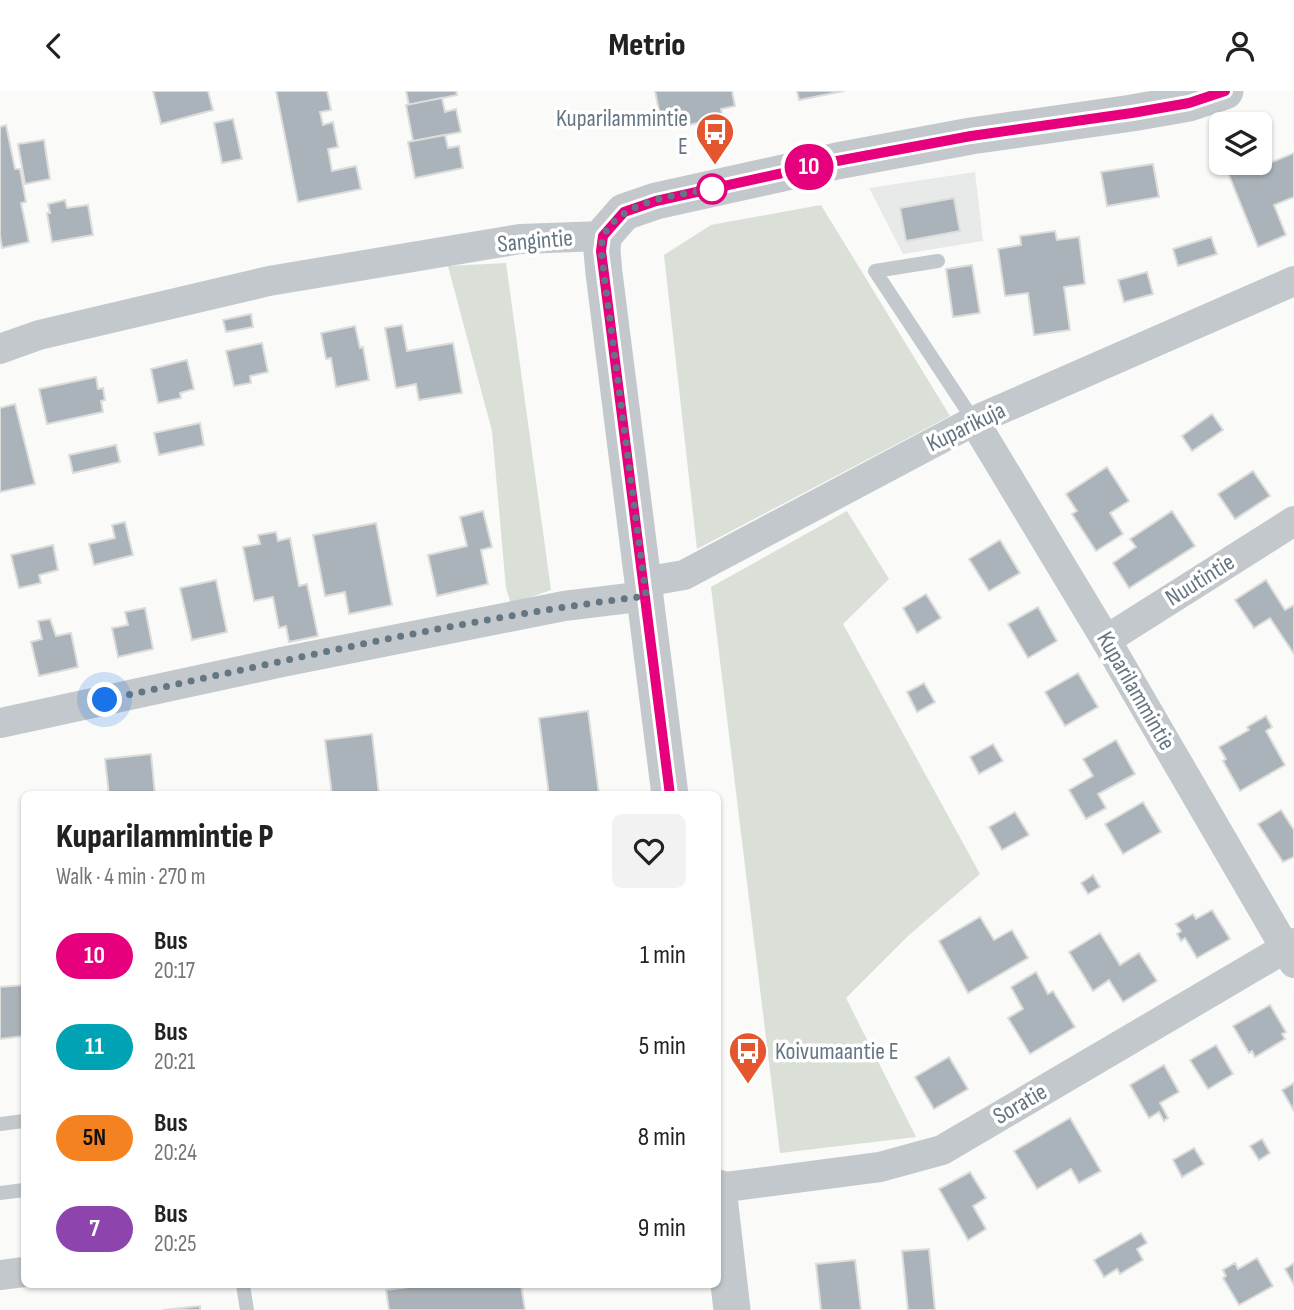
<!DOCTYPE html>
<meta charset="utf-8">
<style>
:root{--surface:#fff;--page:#f2f2f2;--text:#222;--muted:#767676}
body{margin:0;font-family:"Sofia Sans Condensed",sans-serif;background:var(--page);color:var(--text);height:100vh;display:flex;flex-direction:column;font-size:26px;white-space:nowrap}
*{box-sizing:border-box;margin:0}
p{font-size:23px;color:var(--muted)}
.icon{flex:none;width:38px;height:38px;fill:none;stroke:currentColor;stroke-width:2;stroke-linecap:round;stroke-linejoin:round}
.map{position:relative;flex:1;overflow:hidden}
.drawer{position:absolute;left:21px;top:700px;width:700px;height:497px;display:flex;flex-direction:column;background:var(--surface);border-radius:10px;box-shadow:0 2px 5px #0004}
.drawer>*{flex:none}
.badge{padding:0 14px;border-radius:23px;font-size:24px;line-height:46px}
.tools{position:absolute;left:1209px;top:21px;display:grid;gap:14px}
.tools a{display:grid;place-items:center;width:63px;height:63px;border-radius:10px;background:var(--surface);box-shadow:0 2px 5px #0004;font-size:35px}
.you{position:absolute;width:35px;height:35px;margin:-18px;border:5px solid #fff;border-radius:50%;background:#1a73e8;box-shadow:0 0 0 10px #1a73e833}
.map>.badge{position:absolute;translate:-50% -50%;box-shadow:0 0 0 4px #fff}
.round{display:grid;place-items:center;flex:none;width:74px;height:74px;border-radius:10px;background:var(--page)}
.head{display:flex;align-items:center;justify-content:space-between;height:119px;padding:0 35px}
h1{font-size:33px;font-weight:800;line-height:52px}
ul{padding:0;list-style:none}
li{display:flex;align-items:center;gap:21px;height:91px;padding:0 35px}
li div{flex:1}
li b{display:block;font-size:26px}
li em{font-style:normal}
li .badge{min-width:77px;font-weight:700;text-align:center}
header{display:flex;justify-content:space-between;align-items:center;height:91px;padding:0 35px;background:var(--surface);font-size:32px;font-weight:800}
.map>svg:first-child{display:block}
.built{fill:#e8e9e9}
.green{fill:#dadfd7}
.building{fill:#aab3b9;stroke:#dcdcda;stroke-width:2}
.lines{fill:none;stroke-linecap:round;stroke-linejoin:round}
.service{stroke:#c3c8cc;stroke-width:14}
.minor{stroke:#c3c8cc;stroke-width:30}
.tertiary{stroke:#c3c8cc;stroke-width:37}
.line-casing{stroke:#fff;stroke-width:16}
.line{stroke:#e6007e;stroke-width:10}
.walk{stroke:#657683;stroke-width:7;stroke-dasharray:0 12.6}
.stop-dot{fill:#fff;stroke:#e6007e;stroke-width:3.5}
.labels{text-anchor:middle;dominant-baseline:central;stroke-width:7;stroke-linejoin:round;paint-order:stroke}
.poi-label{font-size:24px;fill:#657683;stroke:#fff;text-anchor:end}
.street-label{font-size:24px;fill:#657683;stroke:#fff}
</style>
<header><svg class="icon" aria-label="back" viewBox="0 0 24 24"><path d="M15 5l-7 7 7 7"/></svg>Metrio<svg class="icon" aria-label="person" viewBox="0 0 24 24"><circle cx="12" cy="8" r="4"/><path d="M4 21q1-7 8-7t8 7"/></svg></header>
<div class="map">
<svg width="1294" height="1219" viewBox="0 0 1294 1219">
<rect width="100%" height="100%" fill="#fafaf8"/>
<polygon class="built" points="975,81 983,150 903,163 869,97"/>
<g class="green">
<polygon points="821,114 950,325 697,458 664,164 711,134"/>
<polygon points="506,172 551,499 511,513 506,497 492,340 448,175"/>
<polygon points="847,420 889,488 843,533 980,783 908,845 846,907 916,1046 780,1062 711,496"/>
</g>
<g class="building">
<polygon points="153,0 208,0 213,19 161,33"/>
<polygon points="276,0 327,0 331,19 320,21 323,34 333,31 338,56 328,58 332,80 356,75 361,98 298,111"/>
<polygon points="406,0 456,0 457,4 409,14"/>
<polygon points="655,0 732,0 735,15 721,18 723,27 678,36 676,26 661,29"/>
<polygon points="797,0 844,0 799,9"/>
<polygon points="442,7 445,21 456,18 461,41 413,50 406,14"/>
<polygon points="233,28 242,68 222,72 214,32"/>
<polygon points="6,34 15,78 20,78 26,111 21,112 29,151 2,157 0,144 0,36"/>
<polygon points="445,44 448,57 459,55 463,77 415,87 408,51"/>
<polygon points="44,49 50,88 25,93 18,53"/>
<polygon points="1294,62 1294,106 1274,114 1286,144 1258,156 1224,72 1256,72 1258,77"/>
<polygon points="1153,73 1159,106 1107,115 1101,81"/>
<polygon points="954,107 960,140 906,150 900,117"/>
<polygon points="65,109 67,117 88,114 93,144 52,151 47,122 50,122 48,113"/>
<polygon points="1055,140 1057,149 1079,146 1085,193 1064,196 1070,239 1034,244 1028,202 1005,205 998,158 1021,154 1020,145"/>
<polygon points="1211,146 1217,163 1178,175 1173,158"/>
<polygon points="972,174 980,222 953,226 946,178"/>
<polygon points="1147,181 1153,203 1124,211 1118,189"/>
<polygon points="251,223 253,236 226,241 223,229"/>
<polygon points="402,234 407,260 453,252 462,302 419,309 416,293 396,297 385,237"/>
<polygon points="355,235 360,257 363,256 369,289 336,296 331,267 326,268 321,242"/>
<polygon points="262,252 268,281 250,285 251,292 234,295 226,260"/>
<polygon points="187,269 194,298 180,302 181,307 158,312 151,278"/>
<polygon points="96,286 98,298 103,297 105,309 101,310 103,321 47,333 39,298"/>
<polygon points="15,313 35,393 0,401 0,317"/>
<polygon points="1212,323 1223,339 1192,360 1182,345"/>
<polygon points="200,332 204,354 159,364 154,342"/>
<polygon points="116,354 120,371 73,382 69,364"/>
<polygon points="1107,376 1129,410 1110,422 1123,443 1096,460 1072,423 1077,420 1066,403"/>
<polygon points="1253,380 1270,405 1235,428 1218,403"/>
<polygon points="483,420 492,456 481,459 488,493 437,505 428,464 467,455 460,426"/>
<polygon points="1172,420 1195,455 1129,497 1113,472 1136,456 1130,448"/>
<polygon points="125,431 133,464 94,474 89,453 115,447 112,434"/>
<polygon points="376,432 392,514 349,523 345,501 325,505 313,444"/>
<polygon points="276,441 278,450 290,447 299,495 307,493 318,545 289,551 286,535 279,537 273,506 254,510 243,456 260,453 258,444"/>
<polygon points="1000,449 1020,482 989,500 969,468"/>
<polygon points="53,454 58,479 39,484 41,492 19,497 11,464"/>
<polygon points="216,489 227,541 192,549 180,497"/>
<polygon points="1266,489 1285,519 1294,514 1294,563 1270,527 1254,537 1235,509"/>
<polygon points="926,503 941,527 917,542 903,517"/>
<polygon points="1038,516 1057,550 1028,567 1008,533"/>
<polygon points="145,517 153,558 118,566 112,537 128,534 125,521"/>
<polygon points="50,528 56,545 71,542 78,576 39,585 31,551 42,548 38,530"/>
<polygon points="1078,582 1098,616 1065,635 1045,601"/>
<polygon points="924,592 935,611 917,621 907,601"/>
<polygon points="588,620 599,704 549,704 539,627"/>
<polygon points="1266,625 1272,636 1266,640 1285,674 1240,700 1223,670 1226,668 1219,656 1249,639 1247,636"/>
<polygon points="372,643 379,704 332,704 325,649"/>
<polygon points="1116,649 1135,683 1098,703 1106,717 1086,728 1069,699 1093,685 1083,668"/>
<polygon points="993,653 1003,670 979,683 970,666"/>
<polygon points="151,663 155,704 109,704 105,668"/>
<polygon points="1143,711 1161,741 1123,763 1105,733"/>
<polygon points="1281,719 1294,739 1294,766 1283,771 1258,733"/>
<polygon points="1015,721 1029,744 1002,759 989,736"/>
<polygon points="1093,784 1100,796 1088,803 1081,792"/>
<polygon points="1212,819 1230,848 1197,867 1185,847 1181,850 1177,843 1181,840 1176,833 1193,823 1196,828"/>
<polygon points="980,826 994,849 1012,839 1028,867 968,902 939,850"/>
<polygon points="1100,842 1120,874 1139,862 1157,890 1123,911 1109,889 1093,900 1069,861"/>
<polygon points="1036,881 1048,903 1053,900 1075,936 1030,963 1008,927 1023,918 1011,896"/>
<polygon points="24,894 24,945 0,948 0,896"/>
<polygon points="1270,914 1286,941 1282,943 1285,948 1255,966 1252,960 1249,962 1233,935"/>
<polygon points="1216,954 1233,983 1208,998 1190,969"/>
<polygon points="949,966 968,998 934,1018 915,986"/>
<polygon points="1164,974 1179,1001 1160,1012 1168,1027 1164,1030 1159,1021 1149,1027 1130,994"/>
<polygon points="1294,992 1294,1020 1282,999"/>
<polygon points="1070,1027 1101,1080 1079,1092 1071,1078 1037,1098 1014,1060"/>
<polygon points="1262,1048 1270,1062 1259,1069 1250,1055"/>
<polygon points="1194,1057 1204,1073 1182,1086 1173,1069"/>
<polygon points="970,1081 986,1107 973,1115 986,1138 968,1149 939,1098"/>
<polygon points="1141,1142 1147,1152 1137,1158 1143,1169 1120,1183 1117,1178 1104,1186 1094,1169"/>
<polygon points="929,1158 935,1219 908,1219 902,1160"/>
<polygon points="1257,1167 1273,1195 1239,1214 1223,1187 1226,1185 1223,1179 1235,1172 1238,1178"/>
<polygon points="855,1169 861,1219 821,1219 816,1173"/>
<polygon points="1294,1172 1294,1194 1285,1178"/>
<polygon points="425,1194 521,1194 525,1219 389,1219 386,1199"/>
<polygon points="200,1215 200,1219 163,1219"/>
</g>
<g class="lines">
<g class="service">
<polyline points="938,170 875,180 974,330"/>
<polyline points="0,1033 24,1030"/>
<polyline points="0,1102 24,1099"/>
<polyline points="243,1194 247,1219"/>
</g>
<g class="minor">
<polyline points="0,258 39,244 269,190 520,148 603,145"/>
<polyline points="974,330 1106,549 1294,872"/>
<polyline points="644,491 684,484 974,330 1294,190"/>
<polyline points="1106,549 1294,430"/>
<polyline points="0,632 282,571 564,515 646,505"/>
<polyline points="718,1097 880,1076 942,1059 1294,852"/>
<polyline points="0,1184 24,1181"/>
</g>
<g class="tertiary">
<polyline points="670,704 604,182 602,160 603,145 624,121 656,110 837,70 971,45 1132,22 1189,12 1225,0"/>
<polyline points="718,1097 732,1219"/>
</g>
</g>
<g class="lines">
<g class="line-casing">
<polyline id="line" points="670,704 604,183 601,160 603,145 624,121 656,110 837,70 971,45 1132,22 1189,12 1225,0"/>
</g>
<use href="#line" class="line"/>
<path class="walk" d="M105,609C284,570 464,527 646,505L604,183C603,171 599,155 604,144C622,109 677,104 712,98"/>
</g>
<defs>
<g id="bus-pin" transform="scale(2.0125)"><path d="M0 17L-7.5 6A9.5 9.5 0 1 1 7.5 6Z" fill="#e4572e" stroke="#fff"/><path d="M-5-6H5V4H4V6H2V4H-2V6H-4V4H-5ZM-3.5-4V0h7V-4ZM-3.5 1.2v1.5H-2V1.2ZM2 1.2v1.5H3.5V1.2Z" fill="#fff"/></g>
</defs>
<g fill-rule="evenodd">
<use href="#bus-pin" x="715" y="41"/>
<use href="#bus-pin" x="748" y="960"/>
</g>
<circle class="stop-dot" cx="712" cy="98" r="14"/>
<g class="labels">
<g class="poi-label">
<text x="688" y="27">Kuparilammintie<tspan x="688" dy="28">E</tspan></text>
<text x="775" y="960" text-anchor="start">Koivumaantie E</text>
</g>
<g class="street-label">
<text transform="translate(535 150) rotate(-5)">Sangintie</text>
<text transform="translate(966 336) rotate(-26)">Kuparikuja</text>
<text transform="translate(1200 489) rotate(-32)">Nuutintie</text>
<text transform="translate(1136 600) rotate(60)">Kuparilammintie</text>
<text transform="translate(1020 1013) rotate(-30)">Soratie</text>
</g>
</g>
</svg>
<div class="tools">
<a><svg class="icon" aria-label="layers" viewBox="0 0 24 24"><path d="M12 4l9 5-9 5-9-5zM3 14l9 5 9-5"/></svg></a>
</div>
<div class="you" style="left:105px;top:609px"></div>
<b class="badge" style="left:809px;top:76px;background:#e6007e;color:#fff">10</b>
<section class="drawer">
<div class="head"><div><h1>Kuparilammintie P</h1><p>Walk · 4 min · 270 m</p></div><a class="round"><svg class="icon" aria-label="heart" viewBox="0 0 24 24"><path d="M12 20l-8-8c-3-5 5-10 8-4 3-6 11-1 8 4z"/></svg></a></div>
<ul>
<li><span class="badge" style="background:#e6007e;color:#fff">10</span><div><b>Bus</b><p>20:17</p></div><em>1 min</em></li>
<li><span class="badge" style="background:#00a3b4;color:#fff">11</span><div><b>Bus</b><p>20:21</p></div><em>5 min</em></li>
<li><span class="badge" style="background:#f58220;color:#111">5N</span><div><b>Bus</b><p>20:24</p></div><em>8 min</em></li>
<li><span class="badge" style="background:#8e44ad;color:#fff">7</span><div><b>Bus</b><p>20:25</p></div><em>9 min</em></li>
</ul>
</section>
</div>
